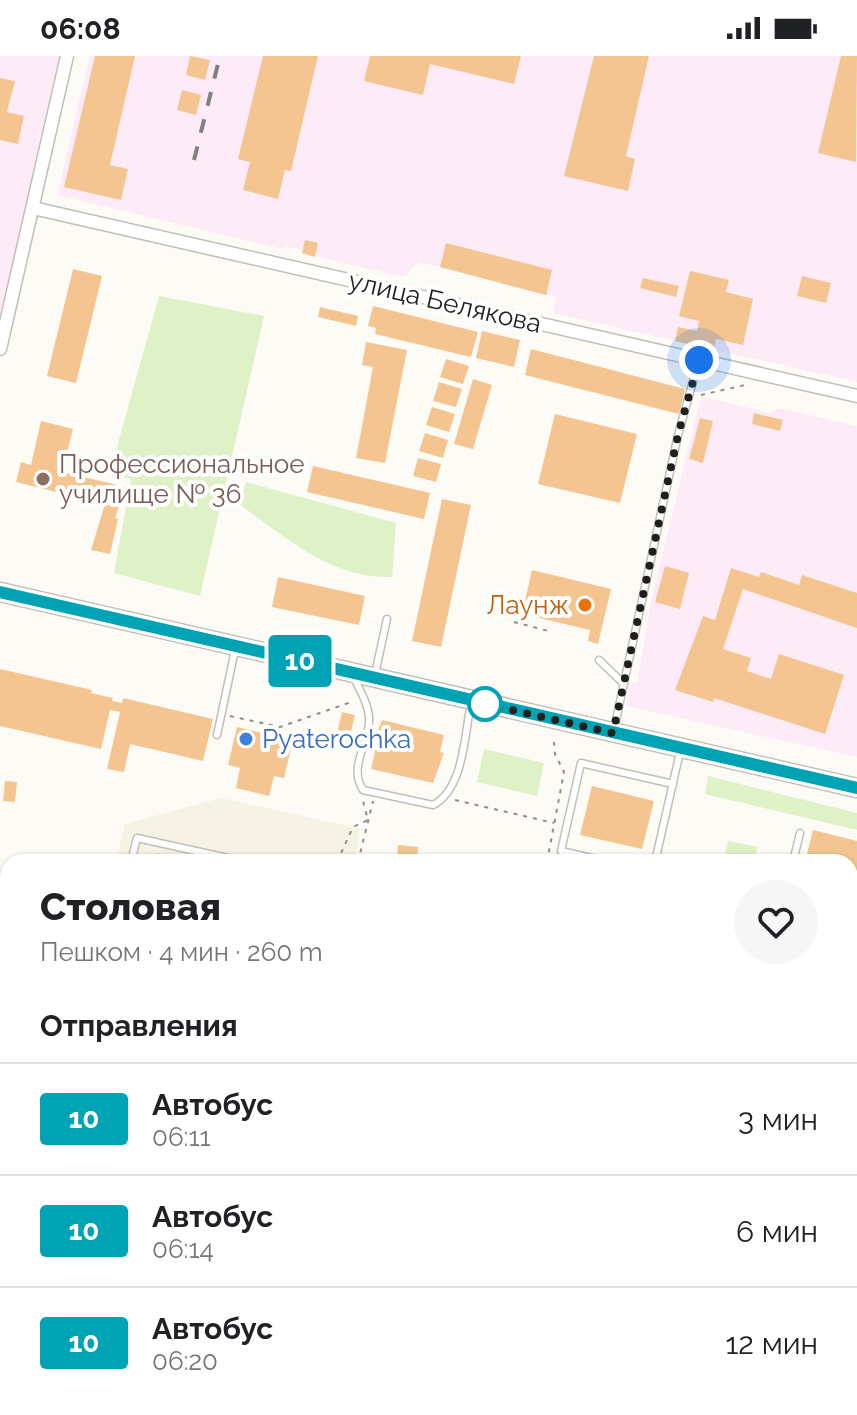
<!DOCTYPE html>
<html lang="ru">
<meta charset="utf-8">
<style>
:root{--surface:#fff;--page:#f6f6f6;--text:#202124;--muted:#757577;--line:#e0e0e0}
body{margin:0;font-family:Raleway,sans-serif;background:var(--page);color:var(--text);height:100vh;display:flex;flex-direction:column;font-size:30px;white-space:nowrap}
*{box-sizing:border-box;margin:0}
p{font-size:26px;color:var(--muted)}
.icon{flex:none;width:44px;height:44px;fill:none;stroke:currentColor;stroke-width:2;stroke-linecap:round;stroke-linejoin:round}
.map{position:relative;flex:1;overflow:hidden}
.panel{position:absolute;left:0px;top:798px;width:858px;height:562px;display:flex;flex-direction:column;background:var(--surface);border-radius:24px 24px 0 0;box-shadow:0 2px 6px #0004}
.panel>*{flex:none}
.badge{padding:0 16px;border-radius:6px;font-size:28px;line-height:52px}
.you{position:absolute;width:40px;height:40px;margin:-20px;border:6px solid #fff;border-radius:50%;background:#1a73e8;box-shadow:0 0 0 12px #1a73e833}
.map>.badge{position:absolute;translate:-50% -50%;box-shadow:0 0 0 4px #fff}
h2{padding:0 40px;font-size:30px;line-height:72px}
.round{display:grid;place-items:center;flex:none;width:84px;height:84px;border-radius:42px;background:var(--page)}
.overview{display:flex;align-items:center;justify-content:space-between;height:136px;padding:0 40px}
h1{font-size:38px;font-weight:800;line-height:60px}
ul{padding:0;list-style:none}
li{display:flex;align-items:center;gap:24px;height:112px;padding:0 40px;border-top:2px solid var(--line)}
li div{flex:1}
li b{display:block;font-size:30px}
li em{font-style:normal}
li .badge{min-width:88px;font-weight:700;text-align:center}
.status{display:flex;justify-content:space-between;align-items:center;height:56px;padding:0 40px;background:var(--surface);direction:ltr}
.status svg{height:22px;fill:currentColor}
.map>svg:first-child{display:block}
.commercial{fill:#fceee7}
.industrial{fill:#fdecf7}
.built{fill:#f6f2e4}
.green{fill:#dff1c7}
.forest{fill:#bad496}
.building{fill:#f4c590}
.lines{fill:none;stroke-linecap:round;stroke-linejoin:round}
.lane-casing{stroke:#c1bfb9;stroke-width:9}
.street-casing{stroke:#c1bfb9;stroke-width:15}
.secondary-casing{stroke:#c1bfb9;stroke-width:21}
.highway-casing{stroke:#805d12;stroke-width:25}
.path{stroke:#908e8a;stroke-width:2;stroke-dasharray:4 6;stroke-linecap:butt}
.lane{stroke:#fff;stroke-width:6}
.street{stroke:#fff;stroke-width:12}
.secondary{stroke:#fff;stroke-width:18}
.highway{stroke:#b37e0c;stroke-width:22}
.rail{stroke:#82817d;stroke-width:4;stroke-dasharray:14 14;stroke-linecap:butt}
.line-casing{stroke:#fff;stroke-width:18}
.line{stroke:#00a3b4;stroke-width:12}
.walk{stroke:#201f1d;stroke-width:8;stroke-dasharray:0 14.4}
.education-dot{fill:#8d6e63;stroke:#fff;stroke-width:3}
.food-dot{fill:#e8710a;stroke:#fff;stroke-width:3}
.stop-dot{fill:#fff;stroke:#00a3b4;stroke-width:4}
.shop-dot{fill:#3f7fe0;stroke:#fff;stroke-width:3}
.labels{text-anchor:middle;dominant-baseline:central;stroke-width:8;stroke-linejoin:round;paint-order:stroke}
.street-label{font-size:26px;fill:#201f1d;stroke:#fff}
.education-label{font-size:26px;fill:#785e54;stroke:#fff;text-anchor:start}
.food-label{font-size:26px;fill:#c56008;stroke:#fff;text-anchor:end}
.shop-label{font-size:26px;fill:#366cbe;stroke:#fff;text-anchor:start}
</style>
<div class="status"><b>06:08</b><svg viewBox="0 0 49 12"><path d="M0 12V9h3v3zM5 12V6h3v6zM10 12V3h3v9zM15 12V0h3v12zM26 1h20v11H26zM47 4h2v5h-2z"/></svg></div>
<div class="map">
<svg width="857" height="1359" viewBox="0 0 857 1359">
<rect width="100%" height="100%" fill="#fdfbf5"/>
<polygon class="commercial" points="417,1352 689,1352 687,1359 444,1359"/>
<g class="industrial">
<polygon points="0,0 60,0 0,264"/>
<polygon points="90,0 857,0 857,326 553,257 556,241 523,233 524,230 419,206 405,220 399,220 302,197 303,194 293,192 284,190 282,193 57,139"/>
<polygon points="701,340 770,357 779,352 857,370 857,701 626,650 630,626 637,627 651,545"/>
</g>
<polygon class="built" points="221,742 361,773 354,806 116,806 125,768"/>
<g class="green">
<polygon points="159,240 264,260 200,540 114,517 131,423 110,416"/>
<path d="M246,426L396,467L392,521C332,523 285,481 239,448Z"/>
<polygon points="484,693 544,707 537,740 477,726"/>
<polygon points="708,720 857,757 857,774 705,738"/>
<polygon points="728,785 758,791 754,801 759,806 723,806"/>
<polygon points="850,1309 857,1310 857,1359 687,1359 689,1352 850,1352"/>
</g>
<polygon class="forest" points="850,1129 857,1131 857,1215 850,1214"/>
<g class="building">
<polygon points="95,0 135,0 110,109 128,113 121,144 64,131"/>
<polygon points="190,0 210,4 205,24 186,19"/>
<polygon points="263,0 318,0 291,115 285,114 278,143 243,134 250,106 238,103"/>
<polygon points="370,0 521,0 514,28 430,8 423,39 364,25"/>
<polygon points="594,0 649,0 626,100 635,103 628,135 564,120"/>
<polygon points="841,0 857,0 856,106 818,97"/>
<polygon points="0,22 15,25 7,56 24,60 18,88 0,84"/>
<polygon points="182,34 201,39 196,59 177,54"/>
<polygon points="305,184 318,187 315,201 302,197"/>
<polygon points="446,187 552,214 546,239 440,211"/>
<polygon points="73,213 102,220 76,327 47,320"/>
<polygon points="690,215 729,224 726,236 753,243 743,289 716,283 714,294 675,285 678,271 697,275 699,265 679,260"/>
<polygon points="802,220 831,227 826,247 797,240"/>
<polygon points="643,222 679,230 676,241 640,232"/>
<polygon points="373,250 478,276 471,301 375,278 376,272 368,270"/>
<polygon points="320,251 358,260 356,270 318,261"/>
<polygon points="482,275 520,284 514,311 476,302"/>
<polygon points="366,286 407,294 385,407 356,402 373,311 362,309"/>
<polygon points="531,293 685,333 679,358 525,319"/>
<polygon points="446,303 469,310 463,328 440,321"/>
<polygon points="473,323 492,329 473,393 454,388"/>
<polygon points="439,326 462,333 456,351 433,345"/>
<polygon points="432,351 455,358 449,376 426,369"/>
<polygon points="754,357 783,364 780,375 752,368"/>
<polygon points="555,358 637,378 620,447 538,428"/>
<polygon points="700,362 713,365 703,407 689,403"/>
<polygon points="41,365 73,373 62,416 126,431 115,462 118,463 110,498 91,494 105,448 16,426 21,406 31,409"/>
<polygon points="425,377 448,384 443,402 419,395"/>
<polygon points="418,402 441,408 436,426 413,420"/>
<polygon points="313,410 430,437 424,463 307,436"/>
<polygon points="442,443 471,449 441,591 412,585"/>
<polygon points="665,510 689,517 680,553 655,546"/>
<polygon points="731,512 759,521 761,516 799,529 802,519 857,537 857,572 743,533 723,593 751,602 747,615 771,623 779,598 844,619 825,678 714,642 713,646 675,634 703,560 715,564"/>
<polygon points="532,514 611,533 598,588 588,585 590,574 522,558"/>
<polygon points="278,521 365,540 359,569 272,551"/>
<polygon points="0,613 92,634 91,637 113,642 112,645 122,647 123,642 213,663 203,705 130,688 124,716 107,713 120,656 110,654 101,693 0,670"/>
<polygon points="342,656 355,659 350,680 337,677"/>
<polygon points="382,664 444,679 440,696 444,697 433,727 371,713 375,696 370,695"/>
<polygon points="237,671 293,684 284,722 274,720 269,740 236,732 240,712 228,709"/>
<polygon points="5,725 17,726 15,746 3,745"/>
<polygon points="592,730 654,745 642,793 580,779"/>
<polygon points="813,774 857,785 857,836 850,835 850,806 805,806"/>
<polygon points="398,789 418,791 417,804 397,802"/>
<polygon points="157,797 190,805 190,806 155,806"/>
<polygon points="7,829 8,829 8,885 0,883"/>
<polygon points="0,1288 8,1290 8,1341 4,1340 1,1352"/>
<polygon points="99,1352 127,1352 125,1359 98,1357"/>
</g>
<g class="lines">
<g class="lane-casing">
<g id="lane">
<polyline points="599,604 624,628"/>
<polyline points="375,618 387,563"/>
<path d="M353,620C358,631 366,643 368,655C375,681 346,708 363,734L433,749C464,733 464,680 471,648"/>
<polyline points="614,673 678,379 699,304"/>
<polyline points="217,679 235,594"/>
<polyline points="131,806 137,782 246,806"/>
<polyline points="609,806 561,795 581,707 673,728"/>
<polyline points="655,806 680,696"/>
<polyline points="793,806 800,777"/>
<polyline points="850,853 856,854"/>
<polyline points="850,883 857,884"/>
<polyline points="0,905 8,910"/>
<polyline points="0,945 8,952"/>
<polyline points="524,1352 554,1359"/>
<polyline points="40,1359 42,1352"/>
<polyline points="147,1359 150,1352"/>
<polyline points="608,1359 609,1352"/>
</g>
</g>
<g class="street-casing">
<g id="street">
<polyline points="33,152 857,340"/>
<polyline points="0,293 67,0"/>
<polyline points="850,1114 857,1115"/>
<polyline points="0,1248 8,1255"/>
<polyline points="383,1352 412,1359"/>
</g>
</g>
<g class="secondary-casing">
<g id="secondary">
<polyline points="0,536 857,732"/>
<polyline points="850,984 857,964"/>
<polyline points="236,1359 237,1352"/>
</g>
</g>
<g class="highway-casing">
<g id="highway">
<polyline points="0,1076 8,1077"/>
<polyline points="0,1103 8,1105"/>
<polyline points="850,1257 857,1258"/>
<polyline points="850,1292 857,1294"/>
</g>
</g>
<g class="path">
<polyline points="701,339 745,329"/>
<polyline points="514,566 552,576"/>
<polyline points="230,660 280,671 354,645"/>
<polyline points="455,744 554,767"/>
<polyline points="337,806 353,771 368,764 363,745"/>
<polyline points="358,806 373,745"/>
<polyline points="547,806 564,716 555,698 554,686"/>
<polyline points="850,912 856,921 850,925"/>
<polyline points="0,1034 8,1036"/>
<polyline points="850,1163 857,1160"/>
<polyline points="850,1220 857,1222"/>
<polyline points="0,1283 8,1285"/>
<polyline points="850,1320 857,1321"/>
<polyline points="850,1344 857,1352"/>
<polyline points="202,1352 203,1359"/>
<polyline points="809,1352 815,1359"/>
<polyline points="263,1359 265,1352"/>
<polyline points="716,1359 721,1352"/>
</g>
<use href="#lane" class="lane"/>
<use href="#street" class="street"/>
<use href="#secondary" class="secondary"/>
<use href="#highway" class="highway"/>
<polyline class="rail" points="194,104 220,0"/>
</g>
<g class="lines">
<g class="line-casing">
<polyline id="line" points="0,536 857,732"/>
</g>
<use href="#line" class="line"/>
<polyline class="walk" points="485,648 613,677 678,379 699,304"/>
</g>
<circle class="education-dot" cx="43" cy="423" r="8"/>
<circle class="food-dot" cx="585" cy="549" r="8"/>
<circle class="stop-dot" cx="485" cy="648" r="16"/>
<circle class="shop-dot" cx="246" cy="683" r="8"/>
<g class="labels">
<g class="street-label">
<text transform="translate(445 246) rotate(13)">улица Белякова</text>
</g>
<g class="education-label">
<text x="59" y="408">Профессиональное<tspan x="59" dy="30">училище № 36</tspan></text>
</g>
<g class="food-label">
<text x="569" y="549">Лаунж</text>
</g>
<g class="shop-label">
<text x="262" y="683">Pyaterochka</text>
</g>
</g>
</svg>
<div class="you" style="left:699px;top:304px"></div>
<b class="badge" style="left:300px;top:605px;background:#00a3b4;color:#fff">10</b>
<section class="panel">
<div class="overview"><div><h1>Столовая</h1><p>Пешком · 4 мин · 260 m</p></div><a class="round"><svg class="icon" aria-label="heart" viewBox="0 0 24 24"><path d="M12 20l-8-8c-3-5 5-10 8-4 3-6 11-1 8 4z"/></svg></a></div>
<h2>Отправления</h2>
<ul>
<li><span class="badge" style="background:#00a3b4;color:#fff">10</span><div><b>Автобус</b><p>06:11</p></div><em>3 мин</em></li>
<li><span class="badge" style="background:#00a3b4;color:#fff">10</span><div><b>Автобус</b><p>06:14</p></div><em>6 мин</em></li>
<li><span class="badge" style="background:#00a3b4;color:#fff">10</span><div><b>Автобус</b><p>06:20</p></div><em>12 мин</em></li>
</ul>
</section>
</div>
